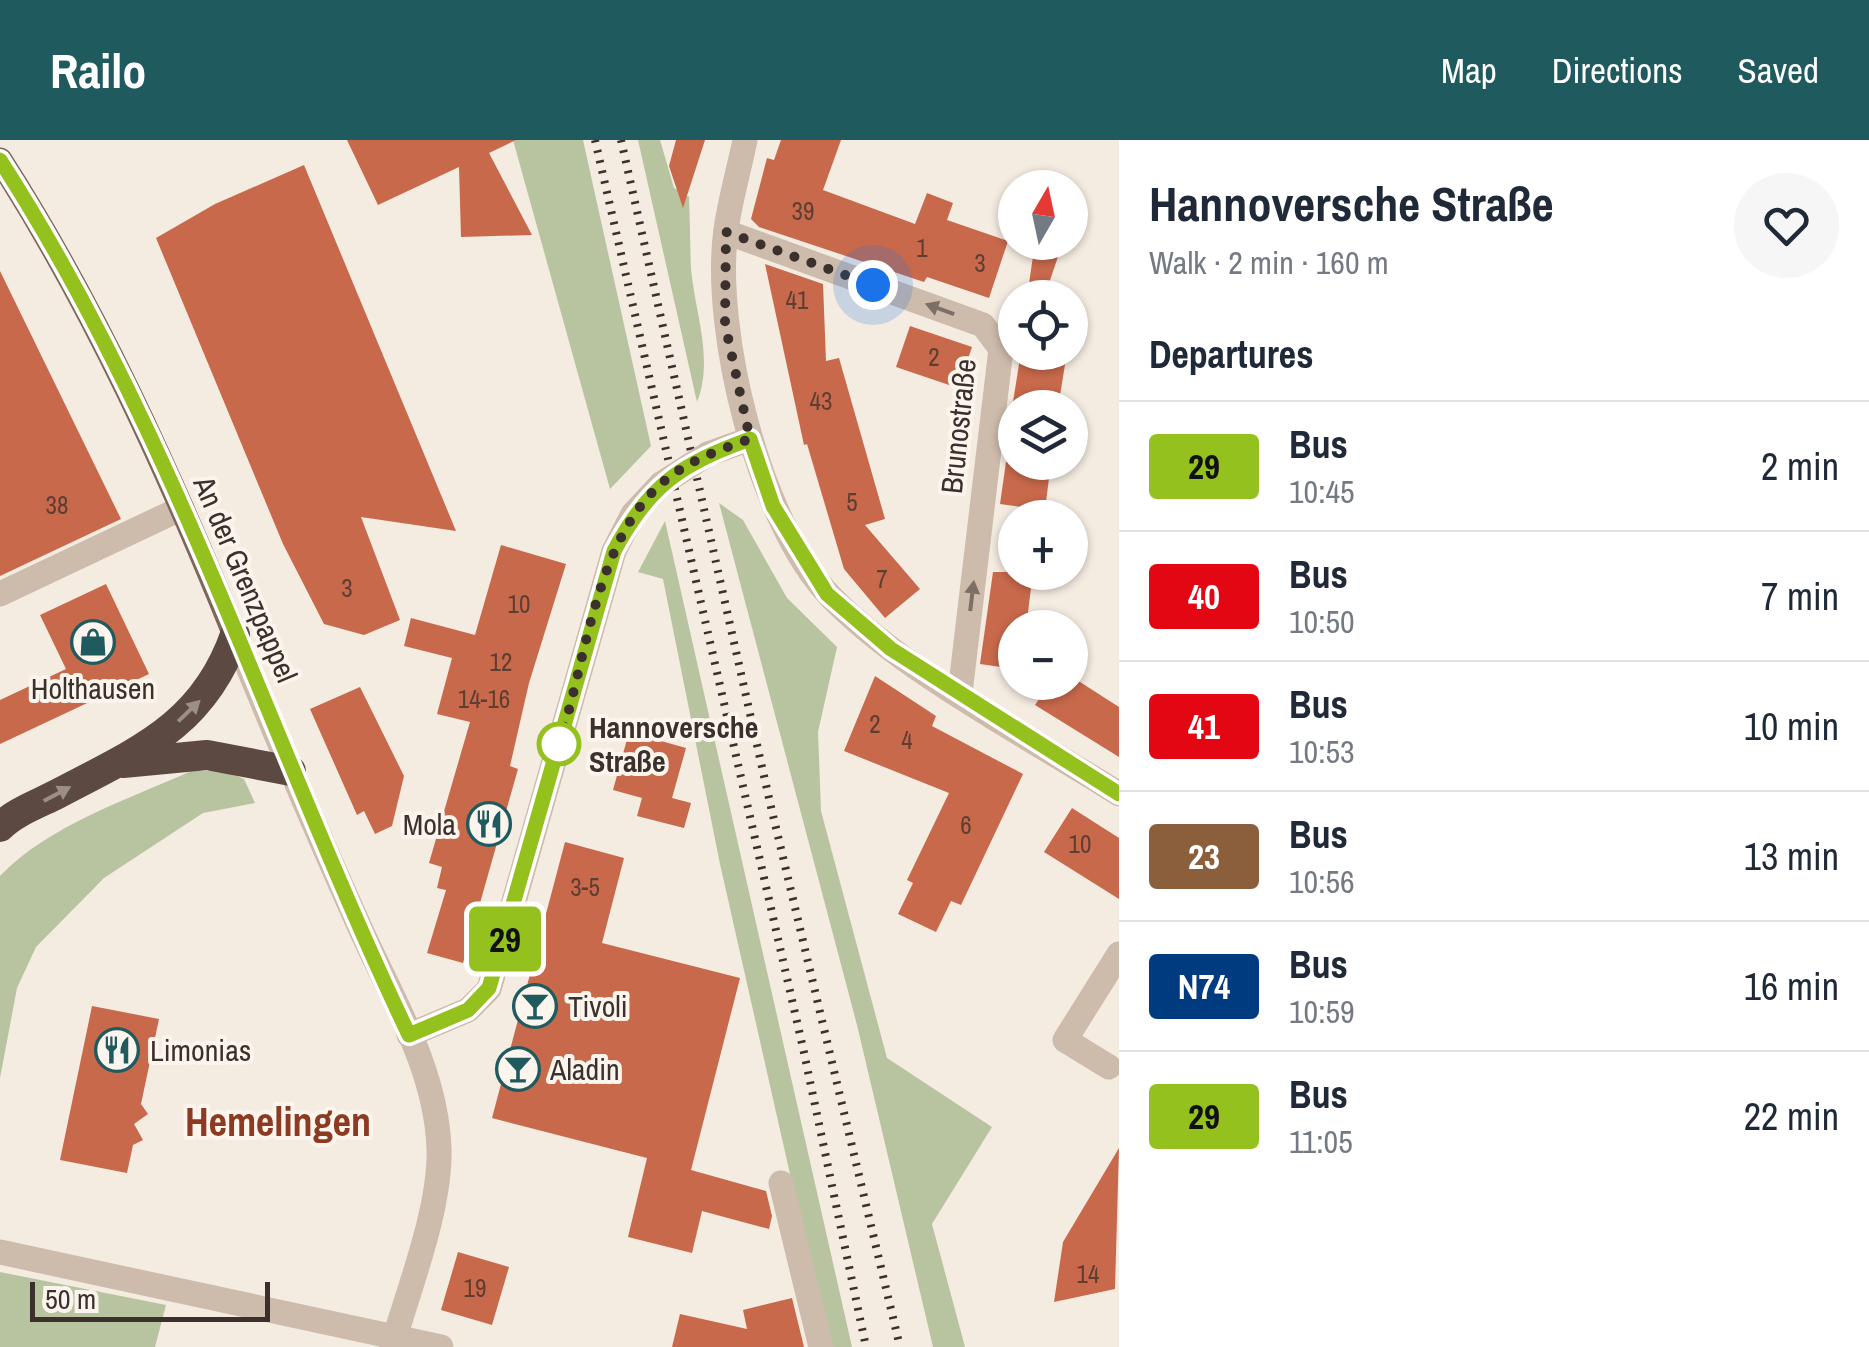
<!DOCTYPE html>
<meta charset="utf-8">
<style>
:root{--surface:#fff;--page:#f6f6f7;--text:#1f2937;--muted:#747a83;--line:#e0e1e3;--accent:#1f5a5e}
body{margin:0;font-family:"Archivo Narrow",sans-serif;background:var(--page);color:var(--text);height:100vh;display:flex;flex-direction:column;font-size:38px;white-space:nowrap}
*{box-sizing:border-box;margin:0}
p{font-size:32px;color:var(--muted)}
.icon{flex:none;width:55px;height:55px;fill:none;stroke:currentColor;stroke-width:2;stroke-linecap:round;stroke-linejoin:round}
.map{position:relative;flex:1;overflow:hidden}
.sheet{display:flex;flex-direction:column;background:var(--surface);width:750px}
.sheet>*{flex:none}
.badge{padding:0 20px;border-radius:8px;font-size:35px;line-height:65px}
.needle{width:65px;rotate:9deg}
.fabs{position:absolute;left:998px;top:30px;display:grid;gap:20px}
.fabs a{display:grid;place-items:center;width:90px;height:90px;border-radius:50%;background:var(--surface);box-shadow:0 2px 8px #0004;font-size:50px}
.scale{position:absolute;left:30px;bottom:25px;width:240px;box-sizing:border-box;padding-left:10px;border:5px solid #3b302b;border-top:0;font-size:28px;line-height:35px;white-space:nowrap;color:#3b302b;-webkit-text-stroke:8px #fbf5ee;paint-order:stroke}
.you{position:absolute;width:50px;height:50px;margin:-25px;border:8px solid #fff;border-radius:50%;background:#1a73e8;box-shadow:0 0 0 15px #1a73e833}
.map>.badge{position:absolute;translate:-50% -50%;box-shadow:0 0 0 5px #fff}
h2{padding:0 30px;font-size:38px;line-height:90px}
.round{display:grid;place-items:center;flex:none;width:105px;height:105px;border-radius:52px;background:var(--page)}
.head{display:flex;align-items:center;justify-content:space-between;height:170px;padding:0 30px}
h1{font-size:48px;font-weight:700;line-height:75px}
ul{padding:0;list-style:none}
li{display:flex;align-items:center;gap:30px;height:130px;padding:0 30px;border-top:2px solid var(--line)}
li div{flex:1}
li b{display:block;font-size:38px}
li em{font-style:normal}
li .badge{min-width:110px;font-weight:700;text-align:center}
header{display:flex;align-items:center;gap:60px;box-sizing:border-box;height:140px;padding:0 50px;background:var(--accent);color:#fff}
header strong{font-size:48px}
nav{display:flex;gap:55px;margin-inline-start:auto;font-size:35px}
main{display:flex;flex:1;min-height:0}
.map>svg:first-child{display:block}
.green{fill:#b8c4a0}
.building{fill:#c8694b}
.lines{fill:none;stroke-linecap:round;stroke-linejoin:round}
.minor{stroke:#cdbbac;stroke-width:25}
.major{stroke:#7d675c;stroke-width:25}
.highway{stroke:#5c4a42;stroke-width:30}
.rail{stroke:#3b302b;stroke-width:8;stroke-dasharray:2.5 8;stroke-linecap:butt}
.minor-bridge{stroke:#cdbbac;stroke-width:25}
.oneway{fill:#7d6f65}
.oneway2{fill:#9c8e87}
.line-casing{stroke:#fff;stroke-width:22}
.line{stroke:#95c11f;stroke-width:15}
.walk{stroke:#3b302b;stroke-width:10;stroke-dasharray:0 18}
.stop-dot{fill:#fff;stroke:#95c11f;stroke-width:5}
.labels{text-anchor:middle;dominant-baseline:central;stroke-width:8;stroke-linejoin:round;paint-order:stroke}
.number-label{font-size:25px;fill:#5e3e33}
.street-label{font-size:30px;fill:#3b302b;stroke:#fbf5ee}
.poi-label{font-size:30px;fill:#3b302b;stroke:#fbf5ee;text-anchor:start}
.stop-label{font-size:30px;font-weight:bold;fill:#3b302b;stroke:#fbf5ee;text-anchor:start}
.district-label{font-size:40px;font-weight:bold;fill:#8c3b22;stroke:#fbf5ee}
</style>
<header>
<strong>Railo</strong>
<nav><a>Map</a><a>Directions</a><a>Saved</a></nav>
</header>
<main>
<div class="map">
<svg width="1119" height="1207" viewBox="0 0 1119 1207">
<rect width="100%" height="100%" fill="#f4ebe1"/>
<g class="green">
<polygon points="513,0 583,0 651,306 610,349"/>
<path d="M638,0H660L674,48L689,57C690,81 690,105 691,129C695,173 714,219 697,262Z"/>
<polygon points="719,363 743,380 787,458 837,507 818,592 821,671 887,918 992,987 932,1084 965,1207 933,1207 857,885"/>
<polygon points="665,381 852,1207 829,1207 720,724 663,439 638,432"/>
<path d="M191,631H226L244,639L255,663L203,673L104,738L36,807L17,848L0,938V736C49,685 127,660 191,631Z"/>
<polygon points="0,1132 166,1165 155,1207 0,1207"/>
</g>
<g class="building">
<polygon points="347,0 516,0 489,13 532,95 461,97 459,27 378,65"/>
<polygon points="676,0 705,0 683,68 669,26"/>
<polygon points="781,0 841,0 823,50 915,84 927,53 953,63 947,80 1008,101 989,158 927,137 924,142 759,87 751,79 767,18 774,20"/>
<polygon points="304,25 456,391 361,377 400,480 364,495 324,484 283,404 156,98 215,64"/>
<polygon points="1035,102 1063,102 1044,158 1027,158"/>
<polygon points="765,124 823,144 826,221 839,218 885,379 865,385 920,449 885,478 844,429 807,304 804,305"/>
<polygon points="0,131 121,379 0,436"/>
<polygon points="910,186 972,207 958,248 896,227"/>
<polygon points="1021,212 1067,212 1058,268 1012,268"/>
<polygon points="1006,322 1051,322 1045,370 1000,364"/>
<polygon points="501,405 566,424 529,543 510,626 518,629 463,823 427,813 446,750 437,748 442,727 429,723 470,582 437,574 452,518 404,506 411,478 475,495"/>
<polygon points="993,432 1033,432 1026,488 1015,488 1015,529 980,524"/>
<polygon points="106,444 149,534 0,604 0,560 66,529 40,475"/>
<polygon points="875,536 936,576 932,586 1023,634 961,765 951,761 936,792 898,774 913,743 907,740 949,653 844,611"/>
<polygon points="1050,542 1080,542 1119,567 1119,617 1035,565"/>
<polygon points="360,547 404,636 392,686 375,694 364,671 357,675 310,569"/>
<polygon points="629,592 686,608 672,658 691,663 684,688 637,676 642,658 613,650"/>
<polygon points="1072,668 1119,698 1119,759 1044,712"/>
<polygon points="565,702 624,718 602,803 740,838 691,1030 766,1051 772,1076 769,1089 702,1071 692,1113 628,1097 647,1018 492,978"/>
<polygon points="92,866 159,879 141,964 148,974 134,984 143,1000 133,1005 127,1033 60,1020"/>
<polygon points="1119,1008 1115,1149 1054,1162 1063,1102"/>
<polygon points="458,1112 509,1127 492,1185 441,1170"/>
<polygon points="792,1158 804,1207 672,1207 680,1174 747,1189 743,1170"/>
</g>
<g class="lines">
<g class="minor">
<path d="M745,0C739,30 730,60 726,90C712,189 759,382 830,456C902,531 1029,597 1119,654"/>
<polyline points="726,92 983,185 1001,209 960,553"/>
<polyline points="708,314 750,299"/>
<polyline points="0,454 182,368"/>
<path d="M235,495C274,591 314,686 357,781C389,854 436,926 439,1008C441,1068 409,1148 392,1207"/>
<polyline points="409,895 468,870 489,849 614,411 633,374 661,344"/>
<polyline points="1109,927 1065,900 1119,814"/>
<polyline points="781,1043 821,1207"/>
<polyline points="0,1112 441,1207"/>
</g>
<path class="major" d="M0,20C95,168 169,332 235,495"/>
<g class="highway">
<polyline points="123,623 207,615 291,631"/>
<path d="M0,687C16,671 41,663 61,652C141,610 204,584 235,495"/>
</g>
<g class="rail">
<polyline points="595,0 803,908 866,1207"/>
<polyline points="621,0 771,667 900,1207"/>
</g>
<polyline class="minor-bridge" points="661,344 708,314"/>
</g>
<defs><path id="oneway-solid" d="M-6-.8H1V-3.2L6.5 0L1 3.2V.8H-6Z" transform="scale(2.5)"/></defs>
<g class="oneway">
<use href="#oneway-solid" transform="translate(940 169) rotate(-160)"/>
<use href="#oneway-solid" transform="translate(972 456) rotate(-83)"/>
</g>
<g class="oneway2">
<use href="#oneway-solid" transform="translate(189 571) rotate(-44)"/>
<use href="#oneway-solid" transform="translate(57 654) rotate(-28)"/>
</g>
<g class="lines">
<g class="line-casing">
<path id="line" d="M0,20C175,291 271,605 409,895L468,870L489,848L614,411C649,345 681,324 750,299L773,366L827,454L891,509L1119,654"/>
</g>
<use href="#line" class="line"/>
<path class="walk" d="M559,604C586,523 595,401 662,343C687,321 719,310 750,299L725,184L726,92L873,145"/>
</g>
<defs>
<g id="shop-ring" transform="scale(2.25)"><circle r="9.5" fill="#fbf5ee" stroke="#1f5a5e" stroke-width="1.5"/><path d="M-5-2.5h2.3a2.7 3.5 0 0 1 5.4 0H5L5.5 6h-11ZM-1.5-2.5h3a1.5 2.3 0 0 0-3 0Z" fill="#1f5a5e"/></g>
<g id="restaurant-ring" transform="scale(2.25)"><circle r="9.5" fill="#fbf5ee" stroke="#1f5a5e" stroke-width="1.5"/><path d="M-5-6h1v4h1v-4h1v4h1v-4h1v5L-1.5 .5V6h-2V.5L-5-1ZM5-6V6H3V1.5H1.5Q1.5-4 5-6Z" fill="#1f5a5e"/></g>
<g id="bar-ring" transform="scale(2.25)"><circle r="9.5" fill="#fbf5ee" stroke="#1f5a5e" stroke-width="1.5"/><path d="M-6-5H6L.8 .8V4.5H3.5V6h-7V4.5H-.8V.8Z" fill="#1f5a5e"/></g>
</defs>
<g fill-rule="evenodd">
<use href="#shop-ring" x="93" y="502"/>
<use href="#restaurant-ring" x="489" y="684"/>
<use href="#bar-ring" x="535" y="866"/>
<use href="#restaurant-ring" x="117" y="910"/>
<use href="#bar-ring" x="518" y="929"/>
</g>
<circle class="stop-dot" cx="559" cy="604" r="20"/>
<g class="labels">
<g class="number-label">
<text x="803" y="71">39</text>
<text x="922" y="108">1</text>
<text x="980" y="123">3</text>
<text x="797" y="160">41</text>
<text x="934" y="217">2</text>
<text x="821" y="261">43</text>
<text x="852" y="362">5</text>
<text x="57" y="365">38</text>
<text x="882" y="439">7</text>
<text x="347" y="448">3</text>
<text x="519" y="464">10</text>
<text x="501" y="522">12</text>
<text x="484" y="559">14-16</text>
<text x="875" y="584">2</text>
<text x="907" y="600">4</text>
<text x="966" y="685">6</text>
<text x="1080" y="704">10</text>
<text x="585" y="747">3-5</text>
<text x="1088" y="1134">14</text>
<text x="475" y="1148">19</text>
</g>
<g class="street-label">
<text transform="translate(958 286) rotate(-84)">Brunostraße</text>
<text transform="translate(246 439) rotate(67)">An der Grenzpappel</text>
</g>
<g class="poi-label">
<text x="93" y="548" text-anchor="middle">Holthausen</text>
<text x="456" y="684" text-anchor="end">Mola</text>
<text x="568" y="866">Tivoli</text>
<text x="150" y="910">Limonias</text>
<text x="550" y="929">Aladin</text>
</g>
<g class="stop-label">
<text x="589" y="587">Hannoversche<tspan x="589" dy="34">Straße</tspan></text>
</g>
<g class="district-label">
<text x="278" y="981">Hemelingen</text>
</g>
</g>
</svg>
<div class="fabs">
<a><svg class="needle" viewBox="-14 -14 28 28"><path d="M0-13l5 13h-10z" fill="#e53935"/><path d="M0 13l5-13h-10z" fill="#747a83"/></svg></a>
<a><svg class="icon" aria-label="locate" viewBox="0 0 24 24"><circle cx="12" cy="12" r="6"/><path d="M12 2v4M12 18v4M2 12h4M18 12h4"/></svg></a>
<a><svg class="icon" aria-label="layers" viewBox="0 0 24 24"><path d="M12 4l9 5-9 5-9-5zM3 14l9 5 9-5"/></svg></a>
<a>+</a>
<a>−</a>
</div>
<div class="scale">50 m</div>
<div class="you" style="left:873px;top:145px"></div>
<b class="badge" style="left:505px;top:799px;background:#95c11f;color:#111">29</b>
</div>
<section class="sheet">
<div class="head"><div><h1>Hannoversche Straße</h1><p>Walk · 2 min · 160 m</p></div><a class="round"><svg class="icon" aria-label="heart" viewBox="0 0 24 24"><path d="M12 20l-8-8c-3-5 5-10 8-4 3-6 11-1 8 4z"/></svg></a></div>
<h2>Departures</h2>
<ul>
<li><span class="badge" style="background:#95c11f;color:#111">29</span><div><b>Bus</b><p>10:45</p></div><em>2 min</em></li>
<li><span class="badge" style="background:#e30613;color:#fff">40</span><div><b>Bus</b><p>10:50</p></div><em>7 min</em></li>
<li><span class="badge" style="background:#e30613;color:#fff">41</span><div><b>Bus</b><p>10:53</p></div><em>10 min</em></li>
<li><span class="badge" style="background:#8b5e3c;color:#fff">23</span><div><b>Bus</b><p>10:56</p></div><em>13 min</em></li>
<li><span class="badge" style="background:#003b80;color:#fff">N74</span><div><b>Bus</b><p>10:59</p></div><em>16 min</em></li>
<li><span class="badge" style="background:#95c11f;color:#111">29</span><div><b>Bus</b><p>11:05</p></div><em>22 min</em></li>
</ul>
</section>
</main>
